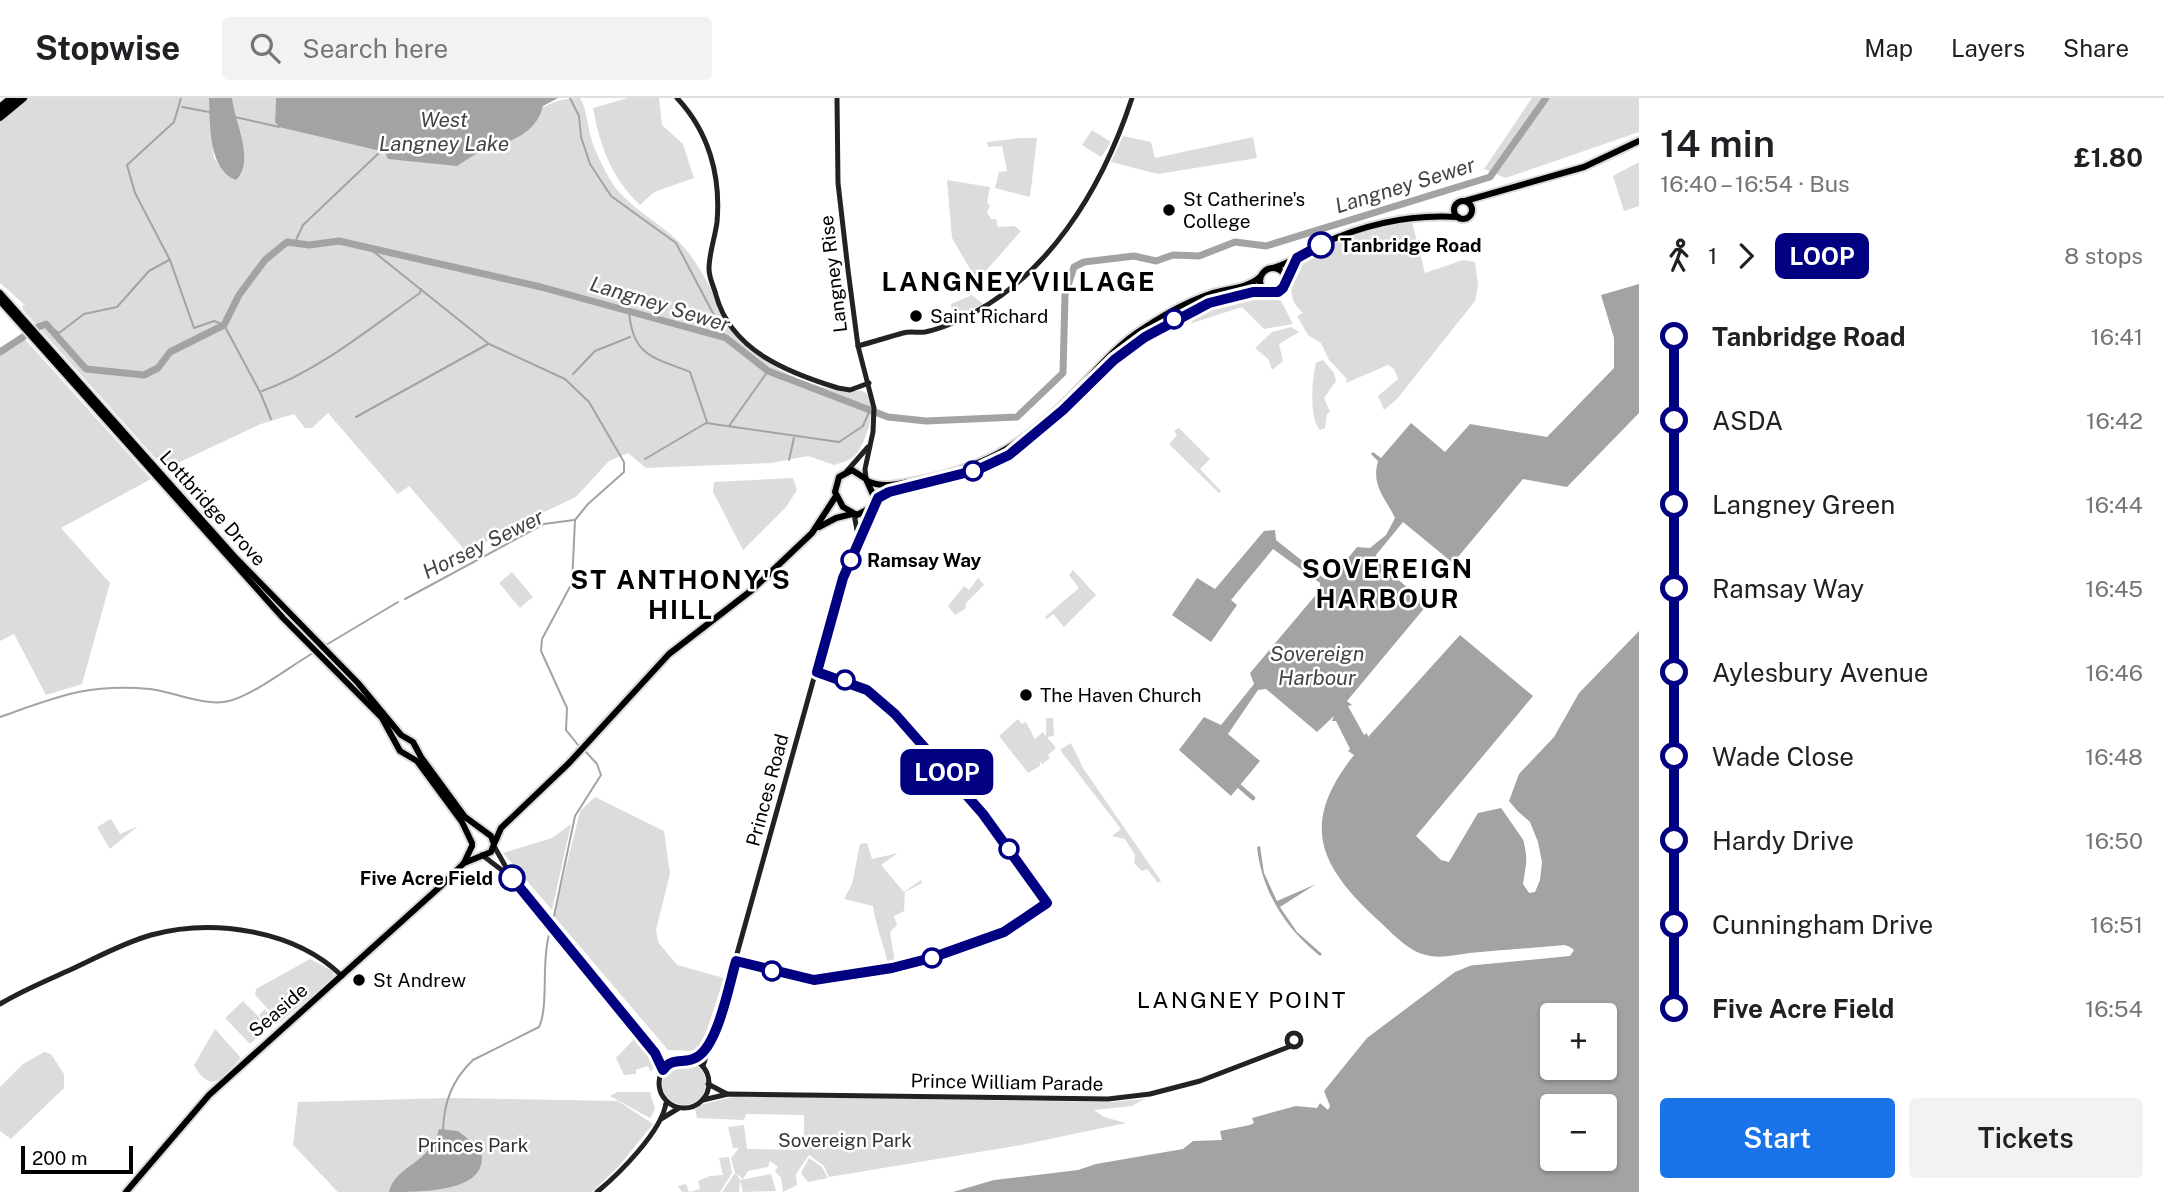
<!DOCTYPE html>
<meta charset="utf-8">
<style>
:root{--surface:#fff;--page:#f2f2f2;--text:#202124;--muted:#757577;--line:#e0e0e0;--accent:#1a73e8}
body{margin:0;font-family:"Public Sans",sans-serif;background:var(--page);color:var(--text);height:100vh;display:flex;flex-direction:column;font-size:26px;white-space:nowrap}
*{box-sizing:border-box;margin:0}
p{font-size:23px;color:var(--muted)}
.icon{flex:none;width:38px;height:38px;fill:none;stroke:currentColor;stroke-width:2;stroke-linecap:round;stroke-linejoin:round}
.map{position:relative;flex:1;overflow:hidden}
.panel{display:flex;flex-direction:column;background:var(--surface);width:525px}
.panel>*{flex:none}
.badge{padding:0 14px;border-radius:10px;font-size:24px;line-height:46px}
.controls{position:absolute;left:1540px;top:905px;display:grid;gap:14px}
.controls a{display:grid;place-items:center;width:77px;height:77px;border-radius:7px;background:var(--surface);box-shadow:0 2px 5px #0004;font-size:35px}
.scale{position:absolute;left:21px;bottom:18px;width:112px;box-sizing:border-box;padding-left:7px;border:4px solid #000;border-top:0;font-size:19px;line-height:24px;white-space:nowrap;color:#000;-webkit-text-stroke:5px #fff;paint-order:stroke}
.map>.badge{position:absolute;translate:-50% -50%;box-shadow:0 0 0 4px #fff}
.legs{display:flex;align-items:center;gap:10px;height:77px;padding:0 21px;font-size:23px}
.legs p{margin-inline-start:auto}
.headline{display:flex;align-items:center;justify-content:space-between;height:119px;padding:0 21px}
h1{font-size:38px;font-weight:600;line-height:52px}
.primary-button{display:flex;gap:14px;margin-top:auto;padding:14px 21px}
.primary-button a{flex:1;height:80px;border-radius:7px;background:var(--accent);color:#fff;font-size:28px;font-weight:600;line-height:80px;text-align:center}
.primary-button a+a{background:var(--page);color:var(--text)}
ul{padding:0 21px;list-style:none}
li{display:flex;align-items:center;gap:24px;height:84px;font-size:26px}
li i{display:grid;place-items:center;width:10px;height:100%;margin:0 9px;background:currentColor}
li i::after{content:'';width:18px;height:18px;margin:-9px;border:5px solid;border-radius:50%;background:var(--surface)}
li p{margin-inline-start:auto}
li:first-child i{background:linear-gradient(#0000 50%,currentColor 0)}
li:last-child i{background:linear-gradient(currentColor 50%,#0000 0)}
header{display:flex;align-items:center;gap:42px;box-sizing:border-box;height:98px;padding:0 35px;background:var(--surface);border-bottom:2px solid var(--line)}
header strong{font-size:33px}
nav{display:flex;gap:38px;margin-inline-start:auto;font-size:24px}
.search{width:490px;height:63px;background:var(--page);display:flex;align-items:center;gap:18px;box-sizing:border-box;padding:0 24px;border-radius:7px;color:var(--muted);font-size:26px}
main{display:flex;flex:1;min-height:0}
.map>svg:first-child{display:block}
.green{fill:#dcdcdc}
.water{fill:#a3a3a3;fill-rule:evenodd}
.pier{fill:#fff}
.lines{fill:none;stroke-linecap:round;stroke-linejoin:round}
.stream{stroke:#a3a3a3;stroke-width:2}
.canal{stroke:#a3a3a3;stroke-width:4.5}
.river{stroke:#a3a3a3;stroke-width:7}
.primary-casing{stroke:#dbdbdb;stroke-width:10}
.highway-casing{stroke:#dbdbdb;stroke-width:11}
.secondary{stroke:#222;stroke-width:5}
.primary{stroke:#000;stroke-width:6}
.highway{stroke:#000;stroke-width:8}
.line-1-casing{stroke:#fff;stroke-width:16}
.line-1{stroke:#000080;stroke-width:10}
.poi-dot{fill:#000;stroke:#fff;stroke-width:2.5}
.stop-1-dot{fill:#fff;stroke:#000080;stroke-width:3.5}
.labels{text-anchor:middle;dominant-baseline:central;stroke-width:5;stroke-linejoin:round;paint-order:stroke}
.poi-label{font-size:19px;fill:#000;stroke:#fff;text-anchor:start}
.stop-label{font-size:19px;font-weight:bold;fill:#000;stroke:#fff;text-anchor:start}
.street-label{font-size:19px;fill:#000;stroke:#fff}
.park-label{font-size:19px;fill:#333;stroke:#fff}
.water-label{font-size:21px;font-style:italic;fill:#444;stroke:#fff}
.quarter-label{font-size:23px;letter-spacing:2px;fill:#000;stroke:#fff}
.district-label{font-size:26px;font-weight:bold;letter-spacing:2px;fill:#000;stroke:#fff}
</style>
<header>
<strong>Stopwise</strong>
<div class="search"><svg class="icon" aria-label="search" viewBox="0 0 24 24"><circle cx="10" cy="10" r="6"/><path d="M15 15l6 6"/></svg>Search here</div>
<nav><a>Map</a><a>Layers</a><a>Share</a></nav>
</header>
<main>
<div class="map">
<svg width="1639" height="1094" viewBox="0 0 1639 1094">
<rect width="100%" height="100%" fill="#fff"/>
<g class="green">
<path d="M28,0H209L214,60L229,79L232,0H276L275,24L502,43C529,20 544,0 580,0C588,13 587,31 593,46C597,57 603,69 609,80C625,108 657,122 679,144C714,179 719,229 762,260C783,276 814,288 840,293C847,295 861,290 866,295C879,307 866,343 857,355C851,363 842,364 834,367L808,358L771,365L646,370L628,355L609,363L576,399L495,437L469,457L409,388L398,396L396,394L328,315L312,330H305L294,316L261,326L165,371L23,212L22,207L26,208L0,185V23Z"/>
<path d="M628,0H659L662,27L683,46L694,80L654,94L640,107C611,79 600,48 593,10Z"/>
<polygon points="1532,0 1639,0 1639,34 1506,80 1484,71"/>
<polygon points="1092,32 1111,44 1101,59 1082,47"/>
<polygon points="1123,38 1151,44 1155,60 1253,39 1257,60 1158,76 1111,64"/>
<polygon points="1019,40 1037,40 1030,99 995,90 999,74 1007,73 1002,48 988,49 987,44"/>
<polygon points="1639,64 1639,108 1624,113 1613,78"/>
<polygon points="947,82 990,89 987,104 990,108 987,114 991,121 996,121 998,129 1014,128 1021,133 977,183 952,140"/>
<path d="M1412,124L1425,175L1463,162L1475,164L1478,188L1475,203L1397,301L1384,312L1378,298L1398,281L1394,271L1388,267L1346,285L1347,281L1329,262L1321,245L1308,237L1297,218L1303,215C1294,207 1290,199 1292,186C1295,146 1379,131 1412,124Z"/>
<polygon points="972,197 983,206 953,221 951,206"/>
<polygon points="1262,197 1281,203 1293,226 1264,231 1242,209 1192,225 1189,218 1221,203"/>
<polygon points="1291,229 1299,234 1279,246 1283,263 1272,272 1269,262 1255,250 1272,234"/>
<polygon points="23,239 151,381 61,430 110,485 82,586 46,597 14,536 0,543 0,254"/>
<path d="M1323,262L1334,275L1336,283L1324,300L1330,314L1327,316L1325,330L1320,332C1309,321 1312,280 1316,265Z"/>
<polygon points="1179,330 1210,361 1200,371 1221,393 1219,395 1169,346 1177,337 1174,333"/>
<polygon points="793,380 797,392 786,409 743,452 713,394 714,384"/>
<polygon points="1073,472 1096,497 1064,529 1053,516 1047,521 1045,519 1079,490 1069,477"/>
<polygon points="512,474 533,499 520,510 499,485"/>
<polygon points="978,480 984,487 966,505 965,511 955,517 948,508 964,488 969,492"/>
<polygon points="1046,620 1053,620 1054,638 1047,639 1056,650 1048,657 1050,660 1042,666 1040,663 1040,668 1028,675 999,638 1018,621 1022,626 1026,624 1035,641 1043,634 1046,638"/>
<polygon points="1071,645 1083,670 1161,783 1158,785 1147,771 1142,773 1134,765 1135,757 1125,741 1112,738 1121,731 1060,652"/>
<polygon points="595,699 664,733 670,776 656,832 658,844 677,867 724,880 704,941 696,953 668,952 554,818 580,713"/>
<polygon points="111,721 120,736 138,728 110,751 97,729"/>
<polygon points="571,726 552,812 503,755 552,740"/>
<path d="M867,745L872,761L898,755L881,767L904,794L921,782L922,785L905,794L904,813L894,818L897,827L890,834L895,865L888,867C884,846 876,830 873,808L844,801L852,786L860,746Z"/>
<polygon points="310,861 333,873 334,879 280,924 255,897 256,891"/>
<polygon points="243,903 265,925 259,917 265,911 275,923 250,946 225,920"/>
<polygon points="630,928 656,964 651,974 648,968 636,972 636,976 624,977 616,960 633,942 627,931"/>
<path d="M215,931L241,960C222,978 212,999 194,967Z"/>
<polygon points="44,954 51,956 64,976 64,990 11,1041 0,1033 0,989 23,966"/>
<circle cx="684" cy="985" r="22"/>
<polygon points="618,994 650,994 655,1011 650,1020 610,998"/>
<polygon points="737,998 1110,1004 1144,1001 1132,1008 1094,1012 1104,1019 1126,1025 1021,1047 829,1079 824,1068 809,1057 796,1076 797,1087 783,1094 781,1080 775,1073 778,1069 770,1063 768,1069 748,1073 743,1081 735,1075 740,1081 739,1094 722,1094 735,1075 731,1060 739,1050 733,1050 728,1029 744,1027 747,1051 801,1052 804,1047 804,1017 746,1016 744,1022 697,1020 695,1011 699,1007"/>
<polygon points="449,1000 618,1003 653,1026 619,1068 592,1094 338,1094 293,1047 298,1004"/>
<polygon points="729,1059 732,1075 720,1094 682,1094 678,1088 686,1086 689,1094 700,1091 698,1083 710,1078 723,1077 719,1060"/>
<polygon points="809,1060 822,1069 828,1080 808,1084 801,1075"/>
<polygon points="771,1076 776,1093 743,1094 740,1082"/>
</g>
<g class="water">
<path d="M209,0H232C234,23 256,63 236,82C208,72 210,25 209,0Z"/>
<path d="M276,0H558L543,8C538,28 524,37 506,45L497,42L457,68L388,61L385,54L279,29L275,24Z"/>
<path d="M1639,186V315L1567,389L1523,381L1453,465L1403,424L1376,457V462L1427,507L1347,603L1352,607L1348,608L1364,637L1367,635L1368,639L1460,537L1533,598L1416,738L1441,762L1449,764L1478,715L1501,710C1526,726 1530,761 1524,787L1534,790C1538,753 1534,731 1509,703L1519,676L1554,639L1579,595L1639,533V1094H953L994,1082L1078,1072L1096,1066L1183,1051L1193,1043L1222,1042L1220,1033L1250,1027L1254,1025L1252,1020L1296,1008L1317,1010L1320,1005L1328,1012L1330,1008L1324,993L1367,940L1455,874L1472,867L1572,855L1573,851L1565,847C1533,850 1501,852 1469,855C1455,857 1440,861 1426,857C1408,853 1392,835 1379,823C1319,768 1299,726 1354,657L1348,653L1350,651L1336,623H1332L1334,618L1317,634L1266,591L1258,592L1228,636L1260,663L1231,698L1179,652L1204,619L1221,627L1254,586L1250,575L1320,492V485L1273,451L1231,502L1237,507L1211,544L1172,517L1197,480L1215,491L1264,433L1275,432L1276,442L1325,481H1331L1357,449L1370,450L1386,437L1395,420C1385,399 1371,388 1378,363L1371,356L1373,354L1381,360L1411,325L1445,354L1470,326L1547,339L1614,270V240L1601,197ZM1552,917H1605V970H1552ZM1552,1008H1605V1060H1552Z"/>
<path d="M1260,748L1264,775L1277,803L1316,786L1280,809L1297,834L1322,856L1320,858C1285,830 1262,794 1257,749Z"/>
<path d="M439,1031L458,1033L480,1050C494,1094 424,1094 389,1094C395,1067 431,1066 439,1031Z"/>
</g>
<g class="pier">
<polygon points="1505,702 1530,724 1538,744 1542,764 1540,782 1535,794 1529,795 1523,786 1527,760 1524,743 1499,707 1508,710 1528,745 1531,765 1528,788 1534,774 1533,749 1524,725"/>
<polygon points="1568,848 1574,852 1570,858 1466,868 1465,866 1476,862 1569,852 1464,860"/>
</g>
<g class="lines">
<g class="stream">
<polyline points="181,0 174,24 127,67 135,95 170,162 194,230 214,223 224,227 260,294 271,321"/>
<polyline points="570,0 579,18 581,39 590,66 611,98 676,145 726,240"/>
<polyline points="182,9 209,14"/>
<polyline points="235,19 279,29"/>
<polyline points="295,144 303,127 381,53"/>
<polyline points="369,150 489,246 565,281 589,304 624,364 624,374 588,406 575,422 572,485 542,541 541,553 567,610 566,632 578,647"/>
<path d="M629,214C633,258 652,259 690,274L707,324"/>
<polyline points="46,226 59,235 84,216 117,209 149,173 169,162"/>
<polyline points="573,276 595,253 630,239"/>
<path d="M262,293C319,273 371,229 420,195L421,191"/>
<polyline points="356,319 488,246"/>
<polyline points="729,328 768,273"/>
<polyline points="645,361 706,325 839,344 863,328 869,314"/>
<polyline points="789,362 794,340"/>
<polyline points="405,501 544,426 574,422"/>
<polyline points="326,547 398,504"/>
<path d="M0,619C57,599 88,585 150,591C174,594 205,609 229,603C255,596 289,569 313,555"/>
<polyline points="554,818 575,718 601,677 597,666 586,654"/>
<path d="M443,1032C444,1004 452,982 473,962L539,929C549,908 541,864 549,837"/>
</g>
<polyline class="canal" points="1239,688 1253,700"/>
<g class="river">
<polyline points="38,229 46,226 86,271 144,277 158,270 170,254 224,227 239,197 265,162 287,144 309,147 339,143 541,189 726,240 768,273 888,319 926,323 1017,319 1063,275 1065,197 1074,169 1084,164 1134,158 1156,163 1173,157 1199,158 1235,144 1266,148 1490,79 1546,0"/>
<polyline points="0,254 23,239"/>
</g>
<g class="primary-casing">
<g id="primary">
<polyline points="1465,103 1584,69 1639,43"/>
<circle cx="1463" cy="112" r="9"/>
<path d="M1273,170C1291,165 1305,154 1322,146C1365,126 1410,116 1458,119"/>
<circle cx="1273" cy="183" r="13"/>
<polyline points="0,195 234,458 358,585 401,637 413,644 421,659 465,719 491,738 494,746 491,754 464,765"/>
<polyline points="0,203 283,520 382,620 400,653 417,663 462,724 472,745"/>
<path d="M1055,320C1071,306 1085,289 1101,274C1143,235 1206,190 1267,194"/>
<polygon points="852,372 866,381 875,401 872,409 857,417 843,409 835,394 839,379"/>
<path d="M867,383C884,391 902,385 919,382C988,369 1030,342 1078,291C1099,269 1118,246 1144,230C1166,216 1186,204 1210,196C1227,190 1247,191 1260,179"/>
<path d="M875,405C890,386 952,381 978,372C995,366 1011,357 1025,345"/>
<polyline points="819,429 836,420 852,416"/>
<polyline points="495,744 501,730 569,665 669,556 752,492 812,435 836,398"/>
<polyline points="126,1094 209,997 442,787 464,765 472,748"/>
</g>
</g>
<g class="highway-casing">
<g id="highway">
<polyline points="0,10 12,0"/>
<polyline points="0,19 23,0"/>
</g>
</g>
<g class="secondary">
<path d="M677,0C709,34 721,78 717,124C715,140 709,155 709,171C709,180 714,189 716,197C731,253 789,275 838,290L850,292L869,285"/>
<polyline points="837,0 838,85 848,172 858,248 874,310 873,334 865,371 866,381"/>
<path d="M858,248C873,244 888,239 903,235C910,233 918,235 925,234C935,232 946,228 955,224C1047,184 1102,91 1132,0"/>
<polyline points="847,373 868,349"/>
<polyline points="854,416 859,443"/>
<polyline points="494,748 512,780 655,955 663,972"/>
<polyline points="482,757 512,780"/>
<path d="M0,906C23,892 48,882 72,871C98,859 123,845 151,837C213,820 295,832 342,878"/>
<circle cx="1294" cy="942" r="7"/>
<circle cx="684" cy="985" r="25"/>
<polyline points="703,968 723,906 834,508 872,409"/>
<polyline points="708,986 727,996"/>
<polyline points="703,1002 728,996 1108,1001 1150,996 1200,983 1291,948"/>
<polyline points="661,1021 679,1010"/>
<path d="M597,1094C619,1076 662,1033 666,1005"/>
</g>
<use href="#primary" class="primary"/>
<use href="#highway" class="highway"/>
</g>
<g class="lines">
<g class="line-1-casing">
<path id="line-1" d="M512,780L655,955L663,972C672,958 685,967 697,959C718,947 729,887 736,863L814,882L892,870L931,860L1004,834L1047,805L983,716L895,616L867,592L817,574L843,480L878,400L889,394L977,372L1009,357L1063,312L1114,262L1145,239L1209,205L1253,194H1278L1283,190L1297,160L1321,147"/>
</g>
<use href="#line-1" class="line-1"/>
</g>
<g class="poi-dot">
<circle cx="1169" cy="112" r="7"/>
<circle cx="916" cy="218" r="7"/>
<circle cx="1026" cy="597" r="7"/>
<circle cx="359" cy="882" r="7"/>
</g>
<g class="stop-1-dot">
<circle cx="1321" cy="147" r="12"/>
<circle cx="1174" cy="221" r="9"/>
<circle cx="973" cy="373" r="9"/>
<circle cx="851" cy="462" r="9"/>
<circle cx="845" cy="582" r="9"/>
<circle cx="1009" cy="751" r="9"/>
<circle cx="512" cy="780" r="12"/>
<circle cx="932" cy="860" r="9"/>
<circle cx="772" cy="873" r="9"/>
</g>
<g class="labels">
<g class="poi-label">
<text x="1183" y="101">St Catherine's<tspan x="1183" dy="22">College</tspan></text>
<text x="930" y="218">Saint Richard</text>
<text x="1040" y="597">The Haven Church</text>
<text x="373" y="882">St Andrew</text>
</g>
<g class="stop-label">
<text x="1340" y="147">Tanbridge Road</text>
<text x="867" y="462">Ramsay Way</text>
<text x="493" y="780" text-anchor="end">Five Acre Field</text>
</g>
<g class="street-label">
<text transform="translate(833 176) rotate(-97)">Langney Rise</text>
<text transform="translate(213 410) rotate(48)">Lottbridge Drove</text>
<text transform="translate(767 692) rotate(-75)">Princes Road</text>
<text transform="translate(278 912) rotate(-41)">Seaside</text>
<text transform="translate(1007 984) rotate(1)">Prince William Parade</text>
</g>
<g class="park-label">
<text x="845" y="1042">Sovereign Park</text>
<text x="473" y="1047">Princes Park</text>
</g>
<g class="water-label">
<text x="444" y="21">West<tspan x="444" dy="24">Langney Lake</tspan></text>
<text transform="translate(1405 87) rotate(-17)">Langney Sewer</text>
<text transform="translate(660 206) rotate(17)">Langney Sewer</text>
<text transform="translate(483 446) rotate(-26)">Horsey Sewer</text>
<text x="1317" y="555">Sovereign<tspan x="1317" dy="24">Harbour</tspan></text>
</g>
<g class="quarter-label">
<text x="1242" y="901">LANGNEY POINT</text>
</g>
<g class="district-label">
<text x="1019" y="183">LANGNEY VILLAGE</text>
<text x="1388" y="470">SOVEREIGN<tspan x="1388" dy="30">HARBOUR</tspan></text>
<text x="681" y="481">ST ANTHONY'S<tspan x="681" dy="30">HILL</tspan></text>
</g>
</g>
</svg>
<div class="controls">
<a>+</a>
<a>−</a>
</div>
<div class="scale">200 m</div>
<b class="badge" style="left:947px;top:674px;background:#000080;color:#fff">LOOP</b>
</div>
<section class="panel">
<div class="headline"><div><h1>14 min</h1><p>16:40 – 16:54 · Bus</p></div><b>£1.80</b></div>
<div class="legs"><svg class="icon" aria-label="walk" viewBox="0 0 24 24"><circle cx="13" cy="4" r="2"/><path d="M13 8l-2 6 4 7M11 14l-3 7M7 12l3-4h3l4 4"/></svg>1<svg class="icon" aria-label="forward" viewBox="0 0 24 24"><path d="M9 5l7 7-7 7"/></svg><b class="badge" style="background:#000080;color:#fff">LOOP</b><p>8 stops</p></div>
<ul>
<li><i style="color:#000080"></i><b>Tanbridge Road</b><p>16:41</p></li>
<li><i style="color:#000080"></i><span>ASDA</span><p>16:42</p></li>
<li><i style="color:#000080"></i><span>Langney Green</span><p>16:44</p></li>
<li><i style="color:#000080"></i><span>Ramsay Way</span><p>16:45</p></li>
<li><i style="color:#000080"></i><span>Aylesbury Avenue</span><p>16:46</p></li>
<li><i style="color:#000080"></i><span>Wade Close</span><p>16:48</p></li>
<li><i style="color:#000080"></i><span>Hardy Drive</span><p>16:50</p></li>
<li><i style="color:#000080"></i><span>Cunningham Drive</span><p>16:51</p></li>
<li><i style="color:#000080"></i><b>Five Acre Field</b><p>16:54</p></li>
</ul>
<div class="primary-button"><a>Start</a><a>Tickets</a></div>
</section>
</main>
